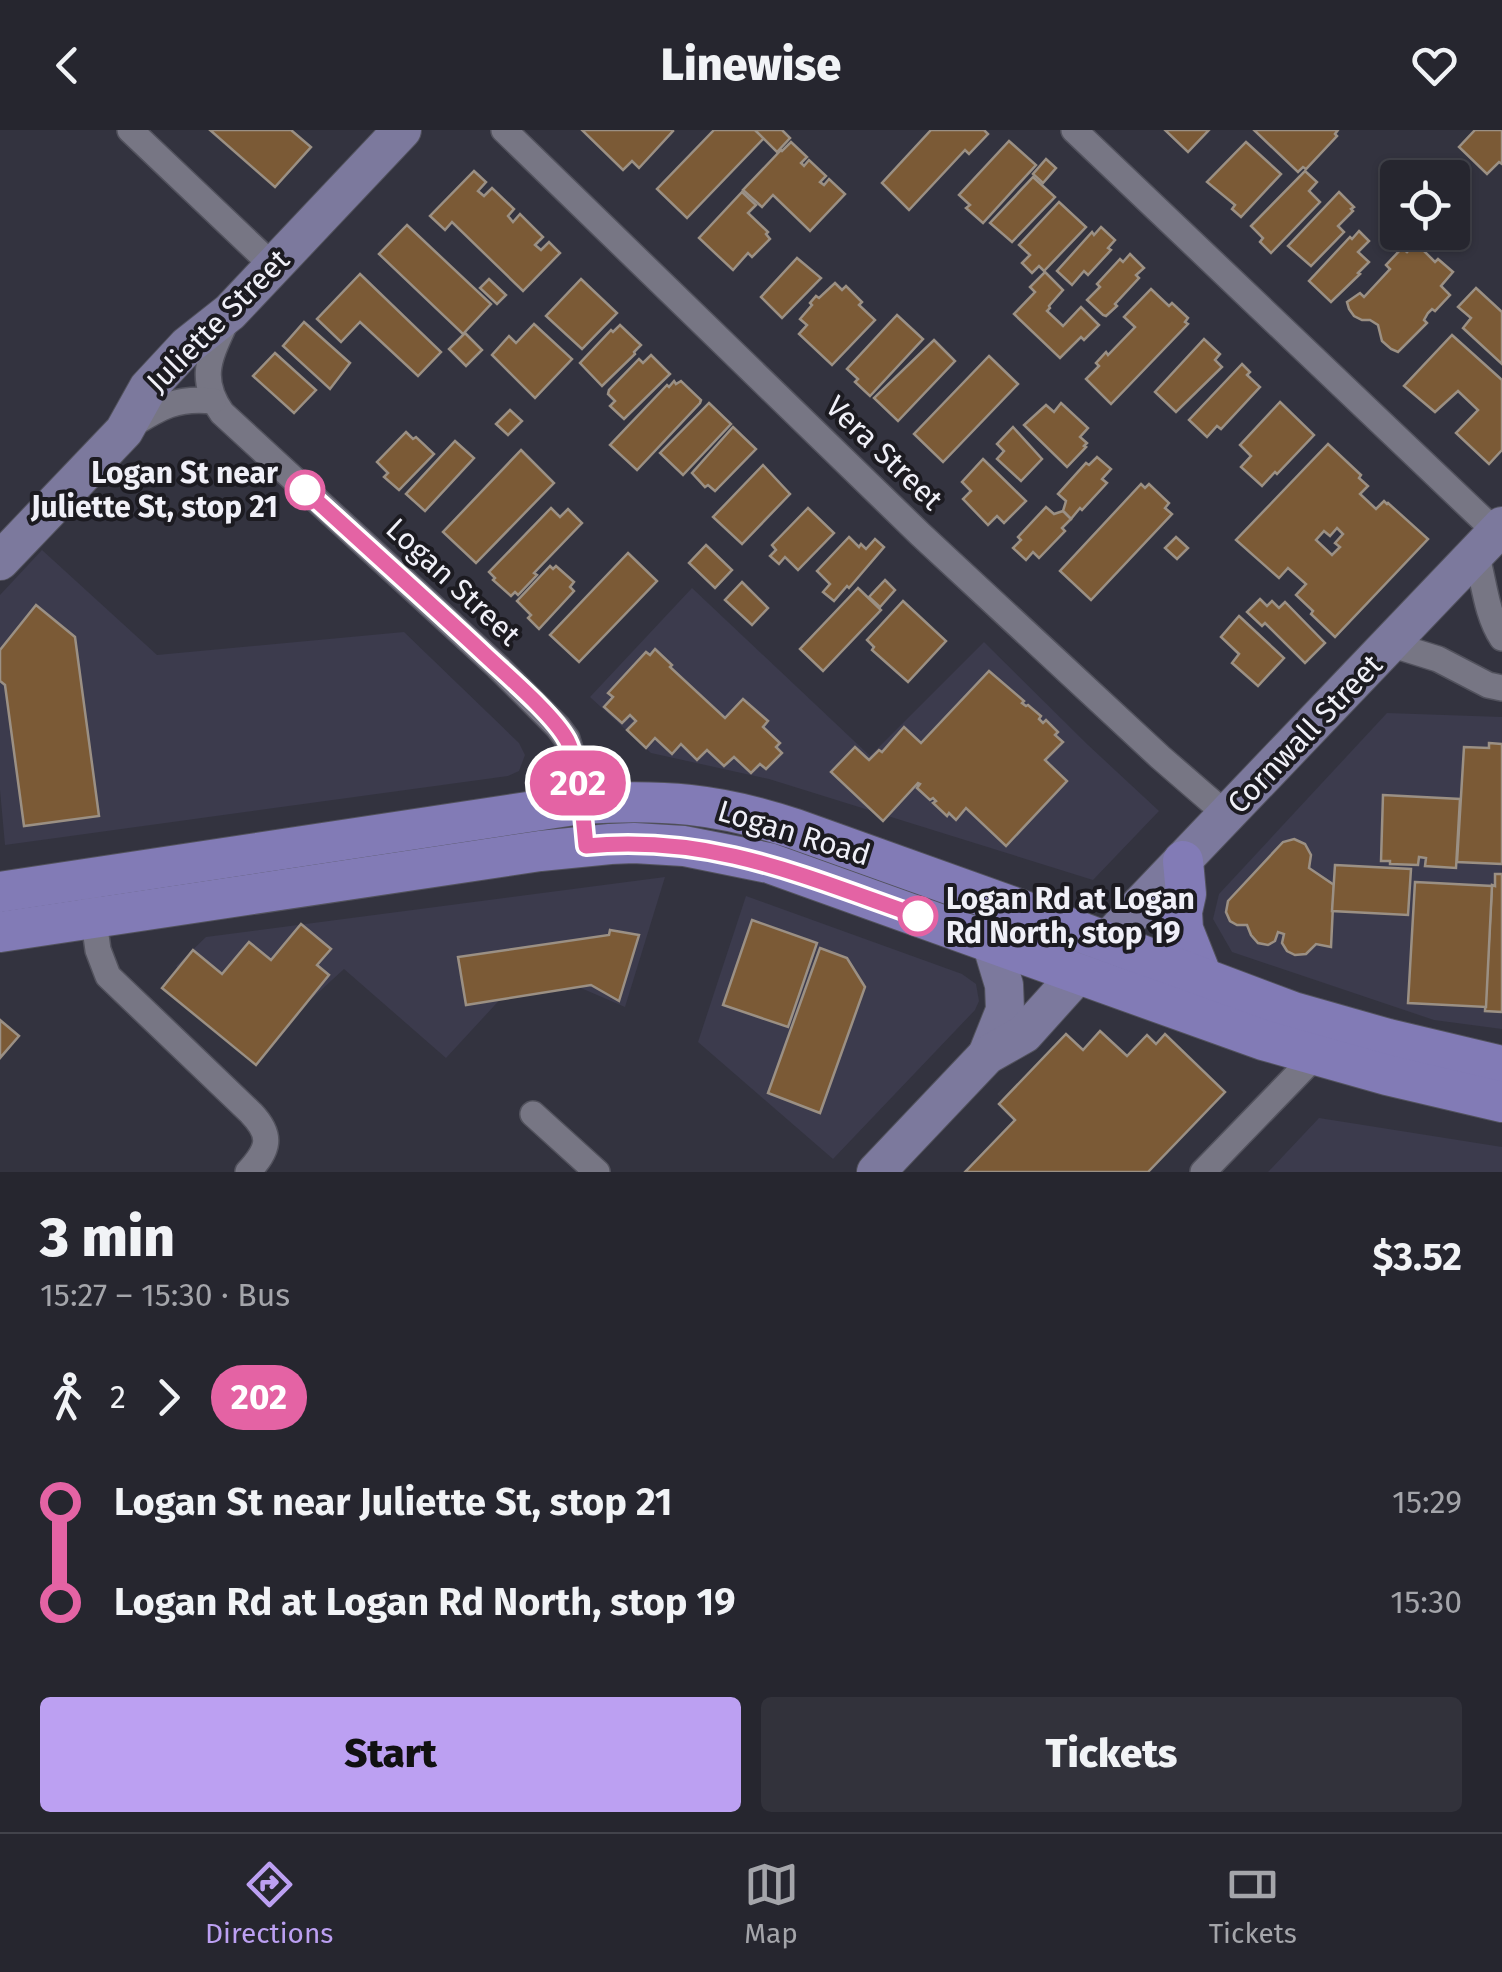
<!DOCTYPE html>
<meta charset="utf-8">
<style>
:root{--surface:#26262f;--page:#32323b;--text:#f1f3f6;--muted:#a4a5aa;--line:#42434b;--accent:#bca0f2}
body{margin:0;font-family:"Fira Sans",sans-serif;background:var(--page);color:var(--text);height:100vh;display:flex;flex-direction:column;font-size:38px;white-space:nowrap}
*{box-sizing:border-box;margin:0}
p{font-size:32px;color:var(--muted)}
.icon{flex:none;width:55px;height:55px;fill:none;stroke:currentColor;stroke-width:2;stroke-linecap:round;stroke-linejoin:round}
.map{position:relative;height:1042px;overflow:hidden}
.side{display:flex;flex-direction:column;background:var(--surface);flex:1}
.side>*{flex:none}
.badge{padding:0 20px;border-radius:32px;font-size:35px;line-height:65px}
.fabs{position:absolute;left:1380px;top:30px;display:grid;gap:20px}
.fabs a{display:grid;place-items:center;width:90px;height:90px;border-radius:10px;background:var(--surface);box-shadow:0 2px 8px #0004,0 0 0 2px var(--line);font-size:50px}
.map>.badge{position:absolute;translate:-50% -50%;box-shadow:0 0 0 5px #fff}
.legs{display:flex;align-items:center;gap:15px;height:110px;padding:0 40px;font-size:32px}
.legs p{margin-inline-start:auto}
.head{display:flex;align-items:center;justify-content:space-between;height:170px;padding:0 40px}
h1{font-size:55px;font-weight:800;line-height:75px}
.cta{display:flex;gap:20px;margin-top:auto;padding:20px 40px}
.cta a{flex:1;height:115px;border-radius:10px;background:var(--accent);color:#111;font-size:40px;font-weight:800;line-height:115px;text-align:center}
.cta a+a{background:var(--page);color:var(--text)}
ul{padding:0 40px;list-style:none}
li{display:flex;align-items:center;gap:35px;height:100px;font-size:38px}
li i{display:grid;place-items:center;width:15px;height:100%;margin:0 12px;background:currentColor}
li i::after{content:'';width:25px;height:25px;margin:-12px;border:8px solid;border-radius:50%;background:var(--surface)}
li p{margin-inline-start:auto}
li:first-child i{background:linear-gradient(#0000 50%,currentColor 0)}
li:last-child i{background:linear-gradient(currentColor 50%,#0000 0)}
header{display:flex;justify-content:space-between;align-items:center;height:130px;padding:0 40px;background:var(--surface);font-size:45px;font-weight:800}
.menu{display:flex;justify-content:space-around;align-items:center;height:140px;border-top:2px solid var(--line);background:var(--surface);font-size:28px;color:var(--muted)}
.menu a{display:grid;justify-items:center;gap:5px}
.menu .current{color:var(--accent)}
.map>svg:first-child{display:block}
.built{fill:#3c3b4d}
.building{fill:#7b5a36;stroke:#9b9084;stroke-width:2.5;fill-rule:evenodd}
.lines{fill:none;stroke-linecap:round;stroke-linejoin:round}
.minor-casing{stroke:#52525d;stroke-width:28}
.secondary-casing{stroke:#52525d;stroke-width:40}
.primary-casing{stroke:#52525d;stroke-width:42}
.minor{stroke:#777684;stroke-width:25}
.secondary{stroke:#7c799d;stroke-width:38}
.primary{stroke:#827bb6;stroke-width:40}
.line-1-casing{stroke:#fff;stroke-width:22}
.line-1{stroke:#e463a4;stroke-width:15}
.stop-1-dot{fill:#fff;stroke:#e463a4;stroke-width:5}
.labels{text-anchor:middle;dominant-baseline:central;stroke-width:8;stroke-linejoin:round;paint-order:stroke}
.street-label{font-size:30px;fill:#f0f0f8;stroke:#1c1b21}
.stop-label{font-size:30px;font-weight:bold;fill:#f0f0f8;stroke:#1c1b21;text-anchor:end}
</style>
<header><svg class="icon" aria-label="back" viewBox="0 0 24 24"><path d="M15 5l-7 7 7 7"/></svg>Linewise<svg class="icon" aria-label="heart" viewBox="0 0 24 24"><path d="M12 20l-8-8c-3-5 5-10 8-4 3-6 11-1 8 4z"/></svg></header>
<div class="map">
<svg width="1502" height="1042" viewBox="0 0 1502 1042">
<rect width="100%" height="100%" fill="#33333f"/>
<g class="built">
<polygon points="42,420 157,525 404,502 519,613 525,625 519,641 508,646 5,715 0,660 0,465"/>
<polygon points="692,458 870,626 984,512 1088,615 1159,681 1093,750 769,649 651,623 590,567"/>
<polygon points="1387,583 1502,587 1502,899 1434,890 1232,822 1213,789 1219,764"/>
<polygon points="665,747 625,877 567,852 506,863 446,928 344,839 261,915 176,836 206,807"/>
<polygon points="746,766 962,844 976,854 979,871 975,880 833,1029 698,912"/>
<polygon points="1319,988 1502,1017 1502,1042 1268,1042"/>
</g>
<g class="building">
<polygon points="210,0 291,0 311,17 275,57"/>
<polygon points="582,0 672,0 673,1 639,38 632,31 623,40"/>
<polygon points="714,0 755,0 764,8 687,88 657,59"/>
<polygon points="755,0 782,0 790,8 777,22"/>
<polygon points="931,0 984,0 988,4 969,24 965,20 909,80 882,53"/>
<polygon points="1165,0 1209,0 1188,22"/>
<polygon points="1254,0 1338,0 1335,4 1337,6 1306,39 1303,37 1298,42"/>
<polygon points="1475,0 1502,0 1502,34 1499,32 1487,44 1459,17"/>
<polygon points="1009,11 1036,35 983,93 966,78 970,75 959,65"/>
<polygon points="791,12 807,27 801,33 804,36 809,30 826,46 820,52 824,55 829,49 845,64 810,101 773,65 762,77 743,60 781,20 782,21"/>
<polygon points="1246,12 1281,44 1241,87 1232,79 1235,75 1207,52"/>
<polygon points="1046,29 1056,38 1043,53 1033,44"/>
<polygon points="474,41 486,52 478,61 484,66 492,58 514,79 508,86 513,92 520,84 543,107 535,115 541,120 549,112 560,123 523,161 452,92 445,100 430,86"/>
<polygon points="1305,41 1317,52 1309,61 1320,72 1271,123 1260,112 1263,108 1251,96"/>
<polygon points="1033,47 1055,67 1012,112 990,93"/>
<polygon points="742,62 756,75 748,83 768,102 766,104 770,109 752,127 748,123 733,140 699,108"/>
<polygon points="1339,62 1354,77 1351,79 1353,81 1338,96 1344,102 1311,136 1288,116"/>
<polygon points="1059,72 1086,97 1044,141 1039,136 1032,143 1022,133 1030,125 1019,115"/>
<polygon points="407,95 491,174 463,204 379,124"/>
<polygon points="1101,97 1115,110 1108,118 1111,120 1088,145 1084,141 1072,155 1057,141 1092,102 1094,105"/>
<polygon points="1359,101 1369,111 1358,122 1369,132 1358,143 1360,144 1331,172 1309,151 1350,107 1352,109"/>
<polygon points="1413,116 1420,117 1435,132 1438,129 1453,142 1441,156 1450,165 1435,181 1432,179 1428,183 1424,190 1427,193 1398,222 1391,219 1382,211 1378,195 1370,190 1362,190 1354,186 1349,179 1347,172 1360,163 1364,167 1390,139 1386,135 1402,118 1407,122"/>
<polygon points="1130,124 1144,138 1136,145 1139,148 1115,174 1117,176 1106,186 1103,185 1087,170 1100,157 1097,154 1120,129 1123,132"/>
<polygon points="797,128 821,148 782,188 761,167"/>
<polygon points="1045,142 1063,160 1049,176 1050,178 1047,181 1063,196 1081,177 1099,195 1084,210 1081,207 1060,228 1014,184 1035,162 1030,157"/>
<polygon points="360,144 441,222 418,246 360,192 341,212 317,189"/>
<polygon points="489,149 506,165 497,174 480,158"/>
<polygon points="581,149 617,183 582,219 546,186"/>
<polygon points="835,153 842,160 846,156 862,172 859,175 875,190 832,235 799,204 807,195 800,189 812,175 810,173 816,166 819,168"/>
<polygon points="1476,158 1502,182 1502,234 1463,198 1471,188 1458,177"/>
<polygon points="1151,159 1169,176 1172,173 1188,188 1185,192 1188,194 1111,274 1086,249 1099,236 1096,233 1106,222 1108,225 1135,197 1124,187"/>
<polygon points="897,185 923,209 870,266 855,252 858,249 847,239"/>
<polygon points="304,192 350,233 330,259 283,216"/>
<polygon points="534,194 572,229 535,268 492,225 509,206 516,213"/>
<polygon points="620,195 641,215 634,222 635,224 602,256 580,233 611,200 613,202"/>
<polygon points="465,203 482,220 466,236 449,219"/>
<polygon points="1452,205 1502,250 1502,320 1489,334 1456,303 1478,280 1458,261 1435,282 1404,256"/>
<polygon points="1204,209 1220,224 1215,230 1222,237 1176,282 1155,262"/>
<polygon points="934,210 955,231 898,291 874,268"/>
<polygon points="275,223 316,260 294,283 253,246"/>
<polygon points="651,225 670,244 624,289 610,276 615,271 608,264 609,260 639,229 643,233"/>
<polygon points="989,226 1018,254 943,332 914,304"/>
<polygon points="1242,234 1250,242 1247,245 1260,257 1221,299 1217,296 1207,307 1189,290"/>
<polygon points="674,251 676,254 681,251 701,270 700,273 637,340 610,315 667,255 669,257"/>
<polygon points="1280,272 1314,305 1277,344 1275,342 1262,356 1241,337 1251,326 1240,315"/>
<polygon points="709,273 731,294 683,345 660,323"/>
<polygon points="1061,273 1088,298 1080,307 1087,313 1084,316 1086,317 1067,337 1024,295 1046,275 1054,282"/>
<polygon points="510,280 522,291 508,305 496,294"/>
<polygon points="733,297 756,319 715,361 708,355 705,357 692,343"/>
<polygon points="1013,297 1042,329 1021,351 997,329 1004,321 997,314"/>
<polygon points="406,302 413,309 416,307 434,324 399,360 384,347 388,343 377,332"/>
<polygon points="455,311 474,328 425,381 406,364"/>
<path d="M1328,314L1361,345L1359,348L1368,356L1360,364L1376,379L1384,371L1387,374L1388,373L1428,409L1335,507L1311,484L1313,481L1296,465L1306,454L1288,438L1279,448L1236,410ZM1337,398L1343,404L1335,413L1340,417L1332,425L1316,410L1324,401L1330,406Z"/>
<polygon points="521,320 554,353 476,433 443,402"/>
<polygon points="1097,327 1111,339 1102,349 1107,353 1082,380 1080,378 1071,389 1063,381 1066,371 1058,364 1086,333 1089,335"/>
<polygon points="983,329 1026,371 1004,393 997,386 988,395 963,369 971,361 962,352"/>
<polygon points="763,335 790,364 742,414 713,387"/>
<polygon points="1141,354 1145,358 1149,354 1169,373 1165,378 1172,384 1091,470 1060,441"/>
<polygon points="1046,377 1054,384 1063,381 1071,389 1062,398 1065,401 1039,428 1033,422 1026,430 1013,418 1021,410 1018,407"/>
<polygon points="551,378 560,387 568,379 582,393 534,443 537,445 518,465 515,462 511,466 493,450 495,448 489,442"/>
<polygon points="808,378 834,403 798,440 785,427 779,434 770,426 776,420 772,415"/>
<polygon points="849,407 859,417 861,414 866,419 875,409 884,417 849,458 847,456 834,471 823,462 830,454 817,441"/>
<polygon points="1176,407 1188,418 1177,429 1165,418"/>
<polygon points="706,415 732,440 715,458 689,433"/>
<polygon points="628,423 657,451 579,532 550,505"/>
<polygon points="550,436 553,439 556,436 574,452 570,457 574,461 539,499 528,488 531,485 517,471"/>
<polygon points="885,450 895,460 880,477 869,467"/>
<polygon points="742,452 768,478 752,495 725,470"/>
<polygon points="858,458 881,480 823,541 800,519"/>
<polygon points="1260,469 1267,476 1272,471 1279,478 1285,472 1325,513 1305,533 1265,493 1262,496 1247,482"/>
<polygon points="903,471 946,511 908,552 872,520 874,517 867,510"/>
<polygon points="36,475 75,507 99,686 24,696 5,555 0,551 0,520"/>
<polygon points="1239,486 1284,528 1258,556 1232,533 1239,524 1221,507"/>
<polygon points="655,519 672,535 670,537 725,588 743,569 768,591 763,597 780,613 776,617 782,623 766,639 760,634 751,643 734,627 724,636 707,620 697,630 681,614 672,624 655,608 646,618 627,600 636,591 630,585 622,593 604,577 613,567 608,563 646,522 650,525"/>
<polygon points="989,541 1024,571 1022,573 1026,576 1028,575 1041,586 1039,589 1043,593 1046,590 1058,602 1055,605 1063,612 1045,630 1067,651 1006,716 966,678 956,690 949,683 947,686 933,673 936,671 933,668 930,670 917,658 920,654 918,653 883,691 831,642 855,617 869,630 879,620 882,622 904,597 921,613"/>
<polygon points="1489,613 1502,614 1502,734 1457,732 1464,617 1489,618"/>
<polygon points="1383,665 1460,669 1456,738 1425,736 1426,728 1419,727 1418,735 1390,734 1390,731 1381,731"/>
<polygon points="1294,709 1305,714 1311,725 1309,738 1334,755 1331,817 1316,814 1306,824 1295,825 1287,821 1282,813 1284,804 1278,802 1275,811 1268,815 1258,813 1251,805 1247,795 1237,795 1230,791 1226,782 1228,771 1283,712"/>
<polygon points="1335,735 1411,739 1408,785 1332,781"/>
<polygon points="1495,744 1502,744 1502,882 1485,881 1492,755 1495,756"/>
<polygon points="1415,752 1492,756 1486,877 1408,873"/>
<polygon points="752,790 817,813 788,897 723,875"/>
<polygon points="301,794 331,819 317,835 329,845 256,935 162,858 193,820 222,844 249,812 271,830"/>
<polygon points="610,800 639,805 619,871 591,855 466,875 458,827 609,805"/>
<polygon points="820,818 847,828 865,857 820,983 768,963"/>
<polygon points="0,890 19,906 0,928"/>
<polygon points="1100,901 1127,926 1147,905 1156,914 1165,904 1225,962 1148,1042 965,1042 1015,990 999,974 1066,904 1083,920"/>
</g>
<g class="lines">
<g class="minor-casing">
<g id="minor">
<polyline points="130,0 273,136"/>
<polyline points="504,0 920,404 1160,627 1227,685"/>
<polyline points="1074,0 1496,402"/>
<path d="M228,187C212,223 196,246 222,283L498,537L558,597L567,609L571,622L583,688"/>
<path d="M130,296C160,277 177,267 213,271"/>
<path d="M1476,423C1484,451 1486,484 1502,508"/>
<polyline points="1390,514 1438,529 1488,555 1502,558"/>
<path d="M92,777L98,820L108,846L251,983C273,1006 269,1019 248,1042"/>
<polyline points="533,984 597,1042"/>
<polyline points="1203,1042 1322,919"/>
</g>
</g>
<g class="secondary-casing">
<g id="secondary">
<polyline points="0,431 124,301 148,258 187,216 230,182 402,0"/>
<polyline points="987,925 1005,880 1004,855 991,812"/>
<polyline points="876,1042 987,925 1024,904 1142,773 1502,396"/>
</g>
</g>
<g class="primary-casing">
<g id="primary">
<polyline points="1183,731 1186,764 1182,782 1183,799 1202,847"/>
<path d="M0,762L581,674C662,669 718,673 795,699L1030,783L1293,882L1388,909L1502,936"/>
<polyline points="0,802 540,721 610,714 634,713 684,716 769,733 1263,910 1387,945 1502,972"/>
</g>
</g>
<use href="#minor" class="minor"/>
<use href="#secondary" class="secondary"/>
<use href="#primary" class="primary"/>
</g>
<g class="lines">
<g class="line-1-casing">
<path id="line-1" d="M305,360C364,414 423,467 481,521C504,543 553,584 567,610C580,636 583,687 586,716C711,704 803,746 918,786"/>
</g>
<use href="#line-1" class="line-1"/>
</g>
<g class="stop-1-dot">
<circle cx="305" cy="360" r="18"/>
<circle cx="918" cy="786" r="18"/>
</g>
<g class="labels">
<g class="street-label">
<text transform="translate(218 191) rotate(-45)">Juliette Street</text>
<text transform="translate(884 323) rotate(44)">Vera Street</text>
<text transform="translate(453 452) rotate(43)">Logan Street</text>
<text transform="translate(1305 604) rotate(-46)">Cornwall Street</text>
<text transform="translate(794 703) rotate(17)">Logan Road</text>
</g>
<g class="stop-label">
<text x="278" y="343">Logan St near<tspan x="278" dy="34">Juliette St, stop 21</tspan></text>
<text x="946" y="769" text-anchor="start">Logan Rd at Logan<tspan x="946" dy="34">Rd North, stop 19</tspan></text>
</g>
</g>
</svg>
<div class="fabs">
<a><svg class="icon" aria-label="locate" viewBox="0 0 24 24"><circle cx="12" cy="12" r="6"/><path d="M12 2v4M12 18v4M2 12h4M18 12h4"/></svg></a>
</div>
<b class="badge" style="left:578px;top:653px;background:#e463a4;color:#fff">202</b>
</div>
<section class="side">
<div class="head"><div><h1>3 min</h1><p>15:27 – 15:30 · Bus</p></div><b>$3.52</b></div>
<div class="legs"><svg class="icon" aria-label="walk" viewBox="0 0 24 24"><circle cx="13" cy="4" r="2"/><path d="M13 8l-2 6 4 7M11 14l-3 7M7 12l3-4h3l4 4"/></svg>2<svg class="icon" aria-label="forward" viewBox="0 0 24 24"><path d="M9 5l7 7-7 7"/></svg><b class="badge" style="background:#e463a4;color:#fff">202</b></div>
<ul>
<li><i style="color:#e463a4"></i><b>Logan St near Juliette St, stop 21</b><p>15:29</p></li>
<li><i style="color:#e463a4"></i><b>Logan Rd at Logan Rd North, stop 19</b><p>15:30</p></li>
</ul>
<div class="cta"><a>Start</a><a>Tickets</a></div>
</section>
<nav class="menu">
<a class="current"><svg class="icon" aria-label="directions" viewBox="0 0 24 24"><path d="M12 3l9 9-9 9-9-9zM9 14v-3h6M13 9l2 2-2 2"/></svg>Directions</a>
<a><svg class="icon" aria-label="map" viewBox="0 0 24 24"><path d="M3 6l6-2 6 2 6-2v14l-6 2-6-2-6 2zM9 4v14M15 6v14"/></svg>Map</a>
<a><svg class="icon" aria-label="tickets" viewBox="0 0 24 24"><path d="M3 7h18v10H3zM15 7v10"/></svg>Tickets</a>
</nav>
